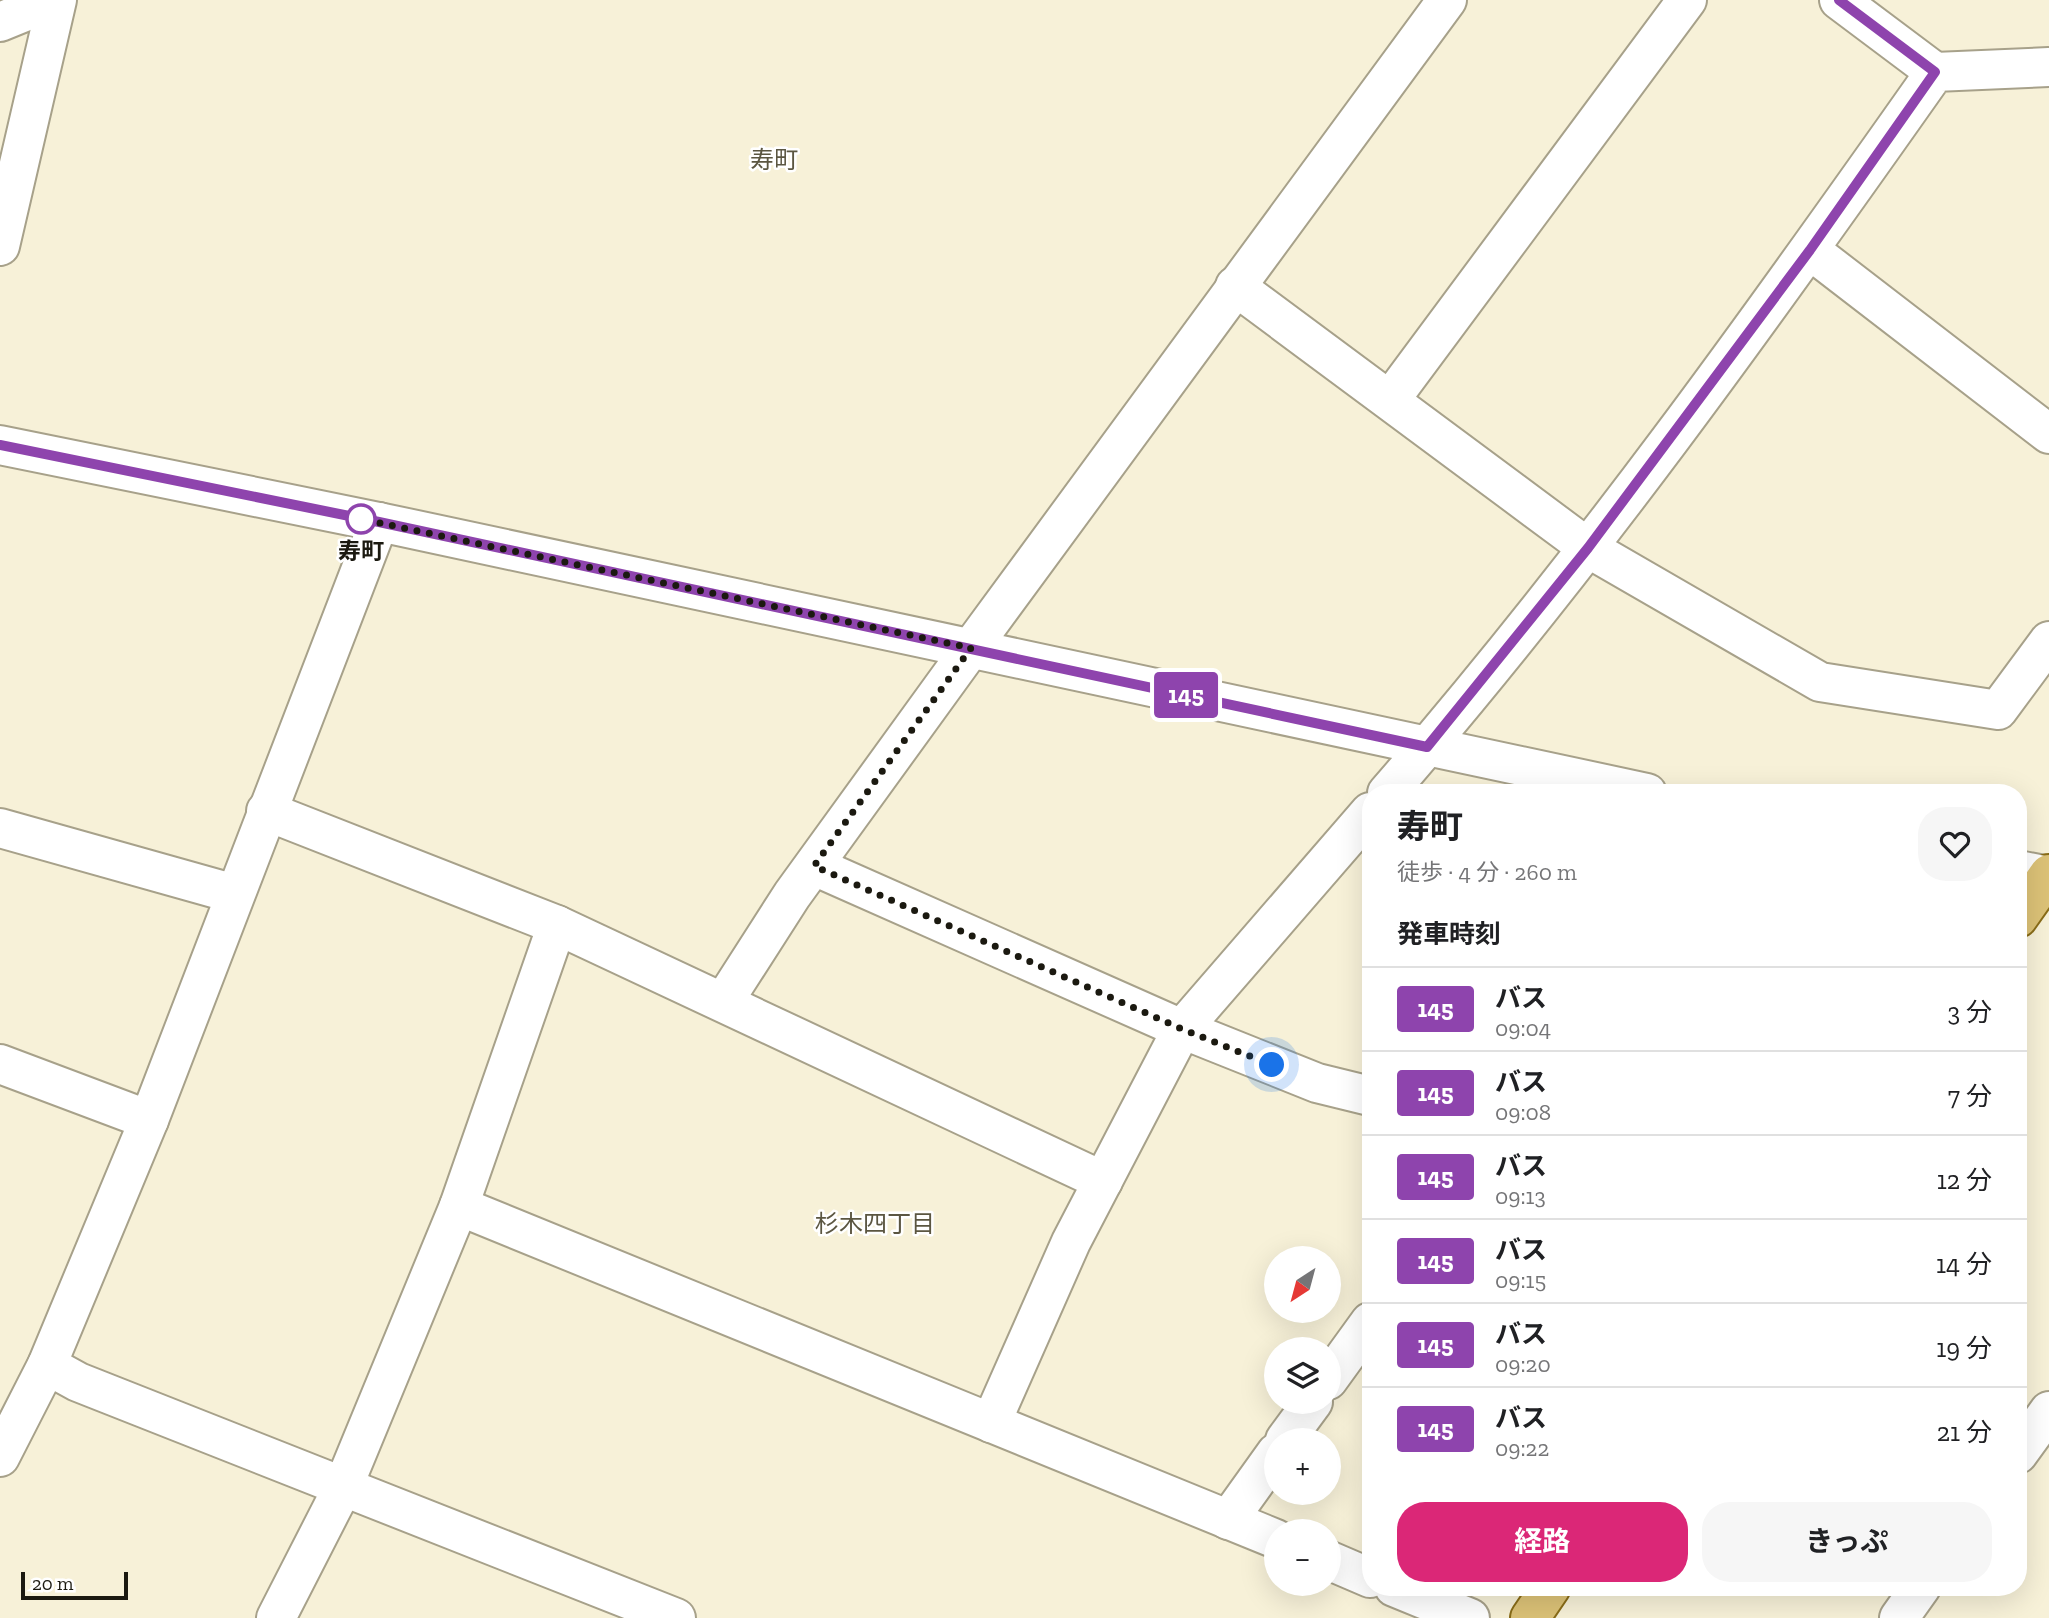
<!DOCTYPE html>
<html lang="ja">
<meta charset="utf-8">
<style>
:root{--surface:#fff;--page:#f6f6f6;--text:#202124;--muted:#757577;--line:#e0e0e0;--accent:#db2777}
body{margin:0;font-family:"Zilla Slab","Noto Sans JP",serif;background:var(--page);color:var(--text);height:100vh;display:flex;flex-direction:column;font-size:26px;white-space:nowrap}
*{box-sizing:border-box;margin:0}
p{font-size:23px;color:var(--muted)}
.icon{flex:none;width:38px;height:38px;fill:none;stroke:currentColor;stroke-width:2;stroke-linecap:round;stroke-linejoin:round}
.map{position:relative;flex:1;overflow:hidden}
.panel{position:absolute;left:1362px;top:784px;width:665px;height:812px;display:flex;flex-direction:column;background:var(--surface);border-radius:28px;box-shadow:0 7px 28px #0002}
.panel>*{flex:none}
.badge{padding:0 14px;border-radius:5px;font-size:24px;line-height:46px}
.needle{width:46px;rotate:216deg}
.controls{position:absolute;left:1264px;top:1246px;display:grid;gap:14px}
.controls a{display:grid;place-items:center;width:77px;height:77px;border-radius:50%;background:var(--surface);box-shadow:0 7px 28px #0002;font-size:35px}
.scale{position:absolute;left:21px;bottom:18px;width:107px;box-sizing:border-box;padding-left:7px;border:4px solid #1b1910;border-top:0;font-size:19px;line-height:24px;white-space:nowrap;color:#1b1910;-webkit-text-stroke:5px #fff;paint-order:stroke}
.you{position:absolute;width:35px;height:35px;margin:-18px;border:5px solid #fff;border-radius:50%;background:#1a73e8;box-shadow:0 0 0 10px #1a73e833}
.map>.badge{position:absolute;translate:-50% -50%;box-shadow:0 0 0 4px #fff}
h2{padding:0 35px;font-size:26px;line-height:63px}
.round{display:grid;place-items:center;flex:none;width:74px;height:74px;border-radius:28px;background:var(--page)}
.overview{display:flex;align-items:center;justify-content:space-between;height:119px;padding:0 35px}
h1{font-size:33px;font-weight:700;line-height:52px}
.primary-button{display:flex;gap:14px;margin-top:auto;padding:14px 35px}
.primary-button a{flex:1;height:80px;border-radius:28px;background:var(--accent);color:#fff;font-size:28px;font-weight:700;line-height:80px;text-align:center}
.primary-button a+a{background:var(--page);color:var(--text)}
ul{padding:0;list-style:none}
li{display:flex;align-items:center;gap:21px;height:84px;padding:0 35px;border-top:2px solid var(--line)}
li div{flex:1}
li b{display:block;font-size:26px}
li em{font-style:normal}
li .badge{min-width:77px;font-weight:700;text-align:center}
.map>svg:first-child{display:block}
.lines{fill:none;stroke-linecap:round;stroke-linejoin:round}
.minor-casing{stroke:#a7a18a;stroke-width:42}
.major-casing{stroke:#896c18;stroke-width:42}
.minor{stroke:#fff;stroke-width:38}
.major{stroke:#dcc277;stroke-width:38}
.line-casing{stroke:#fff;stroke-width:16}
.line{stroke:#8e44ad;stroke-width:10}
.walk{stroke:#1b1910;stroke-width:7;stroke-dasharray:0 12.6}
.stop-dot{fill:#fff;stroke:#8e44ad;stroke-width:3.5}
.labels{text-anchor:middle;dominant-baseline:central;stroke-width:5;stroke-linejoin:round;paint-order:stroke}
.stop-label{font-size:23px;font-weight:bold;fill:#1b1910;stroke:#fff}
.neighbourhood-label{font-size:24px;fill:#5b5641;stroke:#fff}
</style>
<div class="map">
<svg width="2049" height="1618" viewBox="0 0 2049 1618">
<rect width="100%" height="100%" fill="#f7f1d8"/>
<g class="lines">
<g class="minor-casing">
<g id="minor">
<polyline points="1839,0 1935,72"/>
<polyline points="0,22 54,0"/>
<polyline points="0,246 57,0"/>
<polyline points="1810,250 2049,434"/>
<polyline points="1235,286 1588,548 1820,682 1998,710 2049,641"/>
<polyline points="1390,400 1687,0"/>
<polyline points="0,445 379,522 1647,793"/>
<path d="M1387,793C1585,565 1761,319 1935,72L2049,67"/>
<polyline points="266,811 557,925 1103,1181"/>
<polyline points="0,828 235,894"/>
<polyline points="814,866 1182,1029 1317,1083 1370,1096"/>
<polyline points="2018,870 2049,876"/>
<polyline points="724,1001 792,895 971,648 1447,0"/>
<polyline points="0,1064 149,1120"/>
<polyline points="459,1206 1276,1539"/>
<polyline points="47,1365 78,1382 676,1618"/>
<polyline points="1328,1380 1370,1322"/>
<polyline points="991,1423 1071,1242 1182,1029 1370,812"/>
<polyline points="1285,1440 1313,1402"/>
<polyline points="2018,1454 2049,1411"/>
<polyline points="0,1457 47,1365 149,1120 379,522"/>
<polyline points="1228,1520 1276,1453"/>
<polyline points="1328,1560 1370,1578"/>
<polyline points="1394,1587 1470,1618"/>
<polyline points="276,1618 343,1487 459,1206 557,925"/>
<polyline points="1899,1618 1921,1587"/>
</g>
</g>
<g class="major-casing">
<g id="major">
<polyline points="2018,918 2049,874"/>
<polyline points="1530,1618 1551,1587"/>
</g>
</g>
<use href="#minor" class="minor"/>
<use href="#major" class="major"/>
</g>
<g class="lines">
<g class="line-casing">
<polyline id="line" points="0,445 379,522 1427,747 1588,548 1810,250 1935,72 1839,0"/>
</g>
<use href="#line" class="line"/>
<polyline class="walk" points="361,519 352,517 971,648 814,866 1182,1029 1272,1065"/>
</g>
<circle class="stop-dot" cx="361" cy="519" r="14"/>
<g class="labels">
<g class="stop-label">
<text x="361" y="551">寿町</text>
</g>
<g class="neighbourhood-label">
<text x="774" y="159">寿町</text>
<text x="875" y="1223">杉木四丁目</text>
</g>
</g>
</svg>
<div class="controls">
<a><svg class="needle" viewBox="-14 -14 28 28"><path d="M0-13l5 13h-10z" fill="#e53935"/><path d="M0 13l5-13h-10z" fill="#757577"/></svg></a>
<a><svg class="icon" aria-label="layers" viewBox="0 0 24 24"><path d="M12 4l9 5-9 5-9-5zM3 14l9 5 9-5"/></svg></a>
<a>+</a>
<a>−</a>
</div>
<div class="scale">20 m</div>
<div class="you" style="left:1272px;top:1065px"></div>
<b class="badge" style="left:1186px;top:695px;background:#8e44ad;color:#fff">145</b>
<section class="panel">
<div class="overview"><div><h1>寿町</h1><p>徒歩 · 4 分 · 260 m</p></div><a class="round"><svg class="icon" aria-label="heart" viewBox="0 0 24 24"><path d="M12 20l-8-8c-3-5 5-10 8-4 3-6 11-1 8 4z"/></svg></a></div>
<h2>発車時刻</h2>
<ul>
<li><span class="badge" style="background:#8e44ad;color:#fff">145</span><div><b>バス</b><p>09:04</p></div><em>3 分</em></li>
<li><span class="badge" style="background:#8e44ad;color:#fff">145</span><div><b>バス</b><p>09:08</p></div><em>7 分</em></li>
<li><span class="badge" style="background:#8e44ad;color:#fff">145</span><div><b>バス</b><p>09:13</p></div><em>12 分</em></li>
<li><span class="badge" style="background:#8e44ad;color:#fff">145</span><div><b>バス</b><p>09:15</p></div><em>14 分</em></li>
<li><span class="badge" style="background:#8e44ad;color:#fff">145</span><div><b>バス</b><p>09:20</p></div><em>19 分</em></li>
<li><span class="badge" style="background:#8e44ad;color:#fff">145</span><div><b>バス</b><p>09:22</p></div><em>21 分</em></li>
</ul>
<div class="primary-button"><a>経路</a><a>きっぷ</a></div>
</section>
</div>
